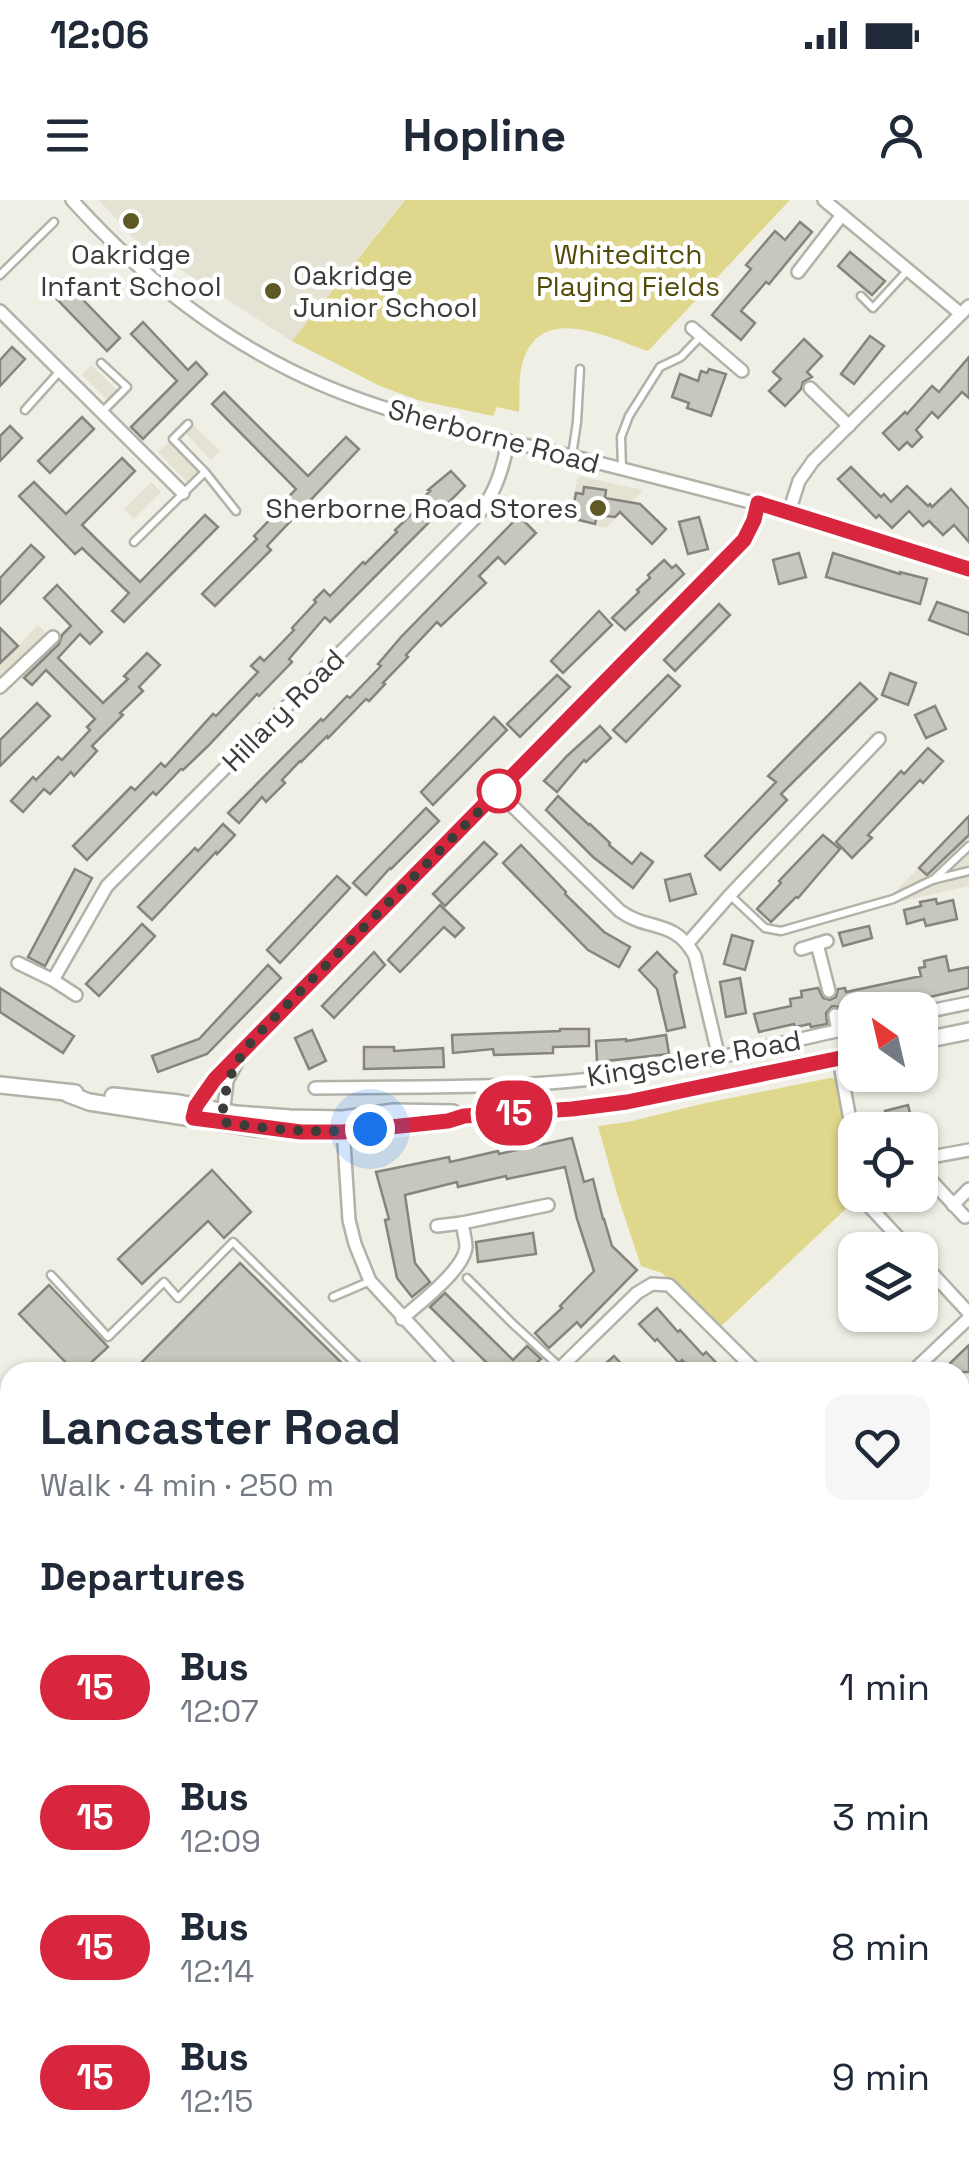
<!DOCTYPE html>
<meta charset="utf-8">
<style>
:root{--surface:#fff;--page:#f6f6f7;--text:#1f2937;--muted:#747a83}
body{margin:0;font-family:"Space Grotesk",sans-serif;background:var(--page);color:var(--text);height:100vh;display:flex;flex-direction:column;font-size:38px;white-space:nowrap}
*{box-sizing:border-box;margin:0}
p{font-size:32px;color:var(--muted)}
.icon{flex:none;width:55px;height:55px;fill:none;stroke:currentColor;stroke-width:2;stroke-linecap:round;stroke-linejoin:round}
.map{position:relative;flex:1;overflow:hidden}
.sheet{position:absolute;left:0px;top:1162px;width:970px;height:802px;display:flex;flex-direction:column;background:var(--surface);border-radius:30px 30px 0 0;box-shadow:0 2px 8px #0004}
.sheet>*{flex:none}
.badge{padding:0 20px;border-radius:32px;font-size:35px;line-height:65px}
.needle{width:65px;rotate:326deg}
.controls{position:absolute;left:838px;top:792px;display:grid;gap:20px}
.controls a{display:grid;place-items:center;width:100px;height:100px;border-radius:20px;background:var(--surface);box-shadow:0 2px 8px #0004;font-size:50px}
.you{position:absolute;width:50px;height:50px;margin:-25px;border:8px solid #fff;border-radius:50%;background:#1a73e8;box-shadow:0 0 0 15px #1a73e833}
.map>.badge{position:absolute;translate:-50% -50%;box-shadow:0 0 0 5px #fff}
h2{padding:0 40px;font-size:38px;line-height:90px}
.round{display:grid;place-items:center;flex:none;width:105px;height:105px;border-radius:20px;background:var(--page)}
.overview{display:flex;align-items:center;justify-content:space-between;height:170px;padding:0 40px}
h1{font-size:48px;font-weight:600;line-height:75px}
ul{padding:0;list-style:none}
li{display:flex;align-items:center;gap:30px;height:130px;padding:0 40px}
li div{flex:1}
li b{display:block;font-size:38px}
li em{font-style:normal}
li .badge{min-width:110px;font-weight:700;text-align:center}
.status{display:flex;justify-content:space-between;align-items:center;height:70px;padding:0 50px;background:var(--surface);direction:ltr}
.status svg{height:28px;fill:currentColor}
header{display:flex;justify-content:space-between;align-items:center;height:130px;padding:0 40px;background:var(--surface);font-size:45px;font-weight:600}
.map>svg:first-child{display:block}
.built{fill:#e4e2d2}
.green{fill:#dfd78b}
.building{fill:#c8c7be;stroke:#86857d;stroke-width:2.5}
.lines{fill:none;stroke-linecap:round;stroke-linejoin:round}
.service-casing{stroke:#b2b2a9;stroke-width:11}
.minor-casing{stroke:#b2b2a9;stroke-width:16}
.tertiary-casing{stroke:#b2b2a9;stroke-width:20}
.service{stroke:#fff;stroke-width:6}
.minor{stroke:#fff;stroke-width:11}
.tertiary{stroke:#fff;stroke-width:15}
.rail-casing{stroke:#7d7c77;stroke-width:9}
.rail{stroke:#fff;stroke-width:5;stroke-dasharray:15;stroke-linecap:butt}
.line-casing{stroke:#fff;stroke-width:22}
.line{stroke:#d7263d;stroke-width:15}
.walk{stroke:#3c3c38;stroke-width:10;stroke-dasharray:0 18}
.poi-dot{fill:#5f5925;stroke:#fff;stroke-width:4}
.stop-dot{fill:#fff;stroke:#d7263d;stroke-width:5}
.labels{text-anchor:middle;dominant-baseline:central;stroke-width:9;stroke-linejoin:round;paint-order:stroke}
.poi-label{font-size:28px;fill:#3c3c38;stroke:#fff}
.park-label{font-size:28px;fill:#524b09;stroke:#fff}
.street-label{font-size:28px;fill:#3c3c38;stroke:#fff}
</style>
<div class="status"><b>12:06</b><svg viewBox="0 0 49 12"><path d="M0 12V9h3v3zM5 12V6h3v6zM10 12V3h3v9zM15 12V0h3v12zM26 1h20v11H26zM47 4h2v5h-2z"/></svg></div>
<header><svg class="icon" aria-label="menu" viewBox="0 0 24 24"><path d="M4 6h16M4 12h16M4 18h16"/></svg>Hopline<svg class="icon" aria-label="person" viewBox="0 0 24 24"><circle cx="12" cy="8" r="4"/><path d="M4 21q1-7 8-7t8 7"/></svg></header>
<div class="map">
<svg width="969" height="1964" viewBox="0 0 969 1964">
<rect width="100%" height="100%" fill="#f0efe6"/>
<g class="built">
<polygon points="99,0 404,0 292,141 136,41"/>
<polygon points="91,165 117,190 107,200 82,175"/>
<polygon points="193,225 220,251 211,260 185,233"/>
<polygon points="169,242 199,273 188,283 158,252"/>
<polygon points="578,276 643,290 606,328 569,319"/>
<polygon points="151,282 161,292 134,319 124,309"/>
<polygon points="38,425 65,450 32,485 13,467 0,479 0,444 8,436 18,446"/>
<polygon points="969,616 969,686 899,702 896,691"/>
<polygon points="10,1355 10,1955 456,1955 446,1964 0,1964 0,1360 3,1362"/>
</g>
<g class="green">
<path d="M405,0H790L648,151C607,137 538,101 522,165C518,180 520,197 519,212L497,207L493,216L421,201L380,186L292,141Z"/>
<polygon points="830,878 836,879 839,892 850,1005 718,1129 662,1073 641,1066 618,997 598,926 628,922 706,903"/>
<polygon points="684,1955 826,1955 835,1964 673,1964"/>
</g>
<g class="building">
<polygon points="800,22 812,32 769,84 766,82 741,111 755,123 741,140 712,115 751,69 746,65 775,31 785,40"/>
<polygon points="850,52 885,81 872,95 838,66"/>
<polygon points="63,79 120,138 107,151 50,92"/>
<polygon points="143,122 188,170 196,162 207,174 143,239 131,227 177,181 131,134"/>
<polygon points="870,136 884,146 854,184 841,174"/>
<polygon points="804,139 822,156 807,172 812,177 803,182 801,189 785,206 769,191 781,179 773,172"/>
<polygon points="12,147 25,159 0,186 0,160"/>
<polygon points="969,157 969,198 962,192 938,218 932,212 916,230 922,237 912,247 907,242 899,250 883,233 905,212 907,214 932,186 939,192"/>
<polygon points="709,169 726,174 711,216 687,208 689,203 672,197 680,174 698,181 701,171 707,173"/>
<polygon points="224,192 308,276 346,237 359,249 267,346 271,350 215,406 202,394 257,339 254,336 281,308 279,307 296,289 212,204"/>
<polygon points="82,217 94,229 50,273 38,261"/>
<polygon points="10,226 22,238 0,261 0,236"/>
<polygon points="122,258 135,271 82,325 140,382 205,315 218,327 124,422 112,411 129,393 82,348 75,354 19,296 34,282 66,314"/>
<polygon points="851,267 881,297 884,294 891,302 907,286 928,306 930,304 932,307 951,289 969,309 969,342 954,325 943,335 929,321 923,326 909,311 892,328 879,315 876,318 838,279"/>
<polygon points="451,271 465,286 330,422 325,417 289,459 292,462 259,496 257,494 208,546 183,570 181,569 156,595 153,592 87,660 73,646 131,587 135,590 161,563 165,567 213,514 216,516 258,472 251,466 260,457 264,461 294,430 292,428 316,402 314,400 324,390 330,396 363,362 365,364 397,332 395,330 420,306 417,304 430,291 428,290"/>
<polygon points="584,287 606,290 605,298 640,304 666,329 652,344 620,312 615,317 597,315 595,324 571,318 576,293 583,294"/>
<polygon points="519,316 536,333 505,364 498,357 479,376 486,383 441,426 437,422 406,455 408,457 383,483 385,484 369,501 366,499 328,538 327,536 301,562 300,561 282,580 285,583 266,602 262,597 239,623 228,613 321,519 323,521 347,496 350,498 381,466 378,464 401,437"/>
<polygon points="699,317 708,349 688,354 679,322"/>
<polygon points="31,345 44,357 0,404 0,378"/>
<polygon points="799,353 806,377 779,384 773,360"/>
<polygon points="833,353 900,374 900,372 927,379 920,404 826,377"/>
<polygon points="664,360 672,368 676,365 684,374 625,430 612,418 639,392 637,390 650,378 648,375"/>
<polygon points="57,385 102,432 90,444 80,434 58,458 103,503 128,479 124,476 147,453 160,465 139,487 143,491 120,513 123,515 92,546 97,551 74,576 71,572 50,594 44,589 23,612 11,601 33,577 36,580 58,557 62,560 90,530 87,527 95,519 46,470 32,485 24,478 59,444 62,435 71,426 44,398"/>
<polygon points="937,402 969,413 969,435 929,420"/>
<polygon points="719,404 730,415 675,471 664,460"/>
<polygon points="599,411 612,425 563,473 551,461"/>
<polygon points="0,428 18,446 0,463"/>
<polygon points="890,473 916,483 908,505 882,495"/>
<polygon points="557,475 570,487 520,537 507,524"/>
<polygon points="668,475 680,486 626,542 613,530"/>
<polygon points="860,483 877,499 781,594 787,600 720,670 705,656 776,582 768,576"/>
<polygon points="37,503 50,516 0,566 0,540"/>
<polygon points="935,506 946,529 926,538 915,515"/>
<polygon points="494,517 507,530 433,605 421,592"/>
<polygon points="600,526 611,538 586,562 584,560 557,592 544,581 567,556"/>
<polygon points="928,548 943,561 923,583 920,580 868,635 872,638 852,658 836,642 901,571 904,574"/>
<polygon points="558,596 589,625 590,624 610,643 609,645 632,664 641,653 653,662 633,688 593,657 546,610"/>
<polygon points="426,608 439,621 391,669 390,668 366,695 353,683"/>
<polygon points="969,616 969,635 927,675 919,668"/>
<polygon points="223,624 235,635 217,654 216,652 152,720 138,707 195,648 198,651"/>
<polygon points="823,635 840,649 798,698 796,697 771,722 757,709 781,683 779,681"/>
<polygon points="484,642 497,654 445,706 433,694"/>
<polygon points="521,645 566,692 565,694 604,732 630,747 619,767 588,750 503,663"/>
<polygon points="75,669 92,678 45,766 28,757"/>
<polygon points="690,674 696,694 670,701 665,680"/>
<polygon points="337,676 350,688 280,763 267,750"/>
<polygon points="936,699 937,704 953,700 957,719 926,726 924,719 907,724 904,710 921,706 920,702"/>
<polygon points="440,705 464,728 455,737 444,727 400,772 388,760"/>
<polygon points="142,724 155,736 99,796 86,784"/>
<polygon points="869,726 872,738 843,746 839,733"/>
<polygon points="732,735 753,741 745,770 724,764"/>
<polygon points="374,752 385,765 334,818 322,806"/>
<polygon points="657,752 677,772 674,775 685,827 667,831 657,789 639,770"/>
<polygon points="946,756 949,771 969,767 969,788 873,810 855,810 844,813 839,807 832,806 826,813 827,824 811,827 810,824 795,827 794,824 759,832 754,814 791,806 790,799 802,797 801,791 818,788 823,798 830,800 836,797 838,789 845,788 846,792 921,776 919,768 925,767 924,761"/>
<polygon points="268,765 281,778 207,854 158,872 152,856 199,839"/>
<polygon points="740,778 746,813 726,817 720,782"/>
<polygon points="0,788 74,836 63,853 0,812"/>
<polygon points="560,829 589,829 589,846 553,847 553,853 494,855 493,849 453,853 452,835 560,831"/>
<polygon points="312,830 326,861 309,869 295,838"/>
<polygon points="666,835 669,854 597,862 596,841 626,839 626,841"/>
<polygon points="364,847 394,847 394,851 443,848 444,867 364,869"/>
<polygon points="908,905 914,930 889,930 885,911"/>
<polygon points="572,938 584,982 593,979 603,1019 604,1019 612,1046 637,1070 581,1127 577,1122 549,1148 535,1133 562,1108 560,1106 594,1071 577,1019 565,967 507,979 506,976 458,987 457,982 405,995 415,1063 430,1082 412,1097 397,1078 385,1020 389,1019 376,972 449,957 450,962 498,951 499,954"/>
<polygon points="212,970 251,1012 224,1038 208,1021 142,1084 118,1059"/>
<polygon points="533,1033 536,1054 478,1062 476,1042"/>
<polygon points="240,1063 351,1172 132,1172"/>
<polygon points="49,1085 108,1147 81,1172 75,1172 19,1114"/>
<polygon points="445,1093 513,1160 527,1146 541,1159 527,1172 490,1172 483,1165 486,1162 430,1107"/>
<polygon points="657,1108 678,1132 680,1130 703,1155 706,1152 725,1172 694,1172 682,1160 679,1163 657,1139 655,1141 639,1124"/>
<polygon points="969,1145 969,1172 941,1172"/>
<polygon points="614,1156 629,1172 596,1172"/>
</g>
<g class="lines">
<g class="service-casing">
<g id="service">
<polyline points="0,75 54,22"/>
<polyline points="861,96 873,108 908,70"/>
<polyline points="101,163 127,187 102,212"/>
<polyline points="25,210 60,171"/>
<polyline points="188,224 173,239 205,272 236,311"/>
<polyline points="572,255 577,222 580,169"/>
<polyline points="622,268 621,237 629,216 660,167 681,157 700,137"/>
<polyline points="134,342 204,273"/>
<polyline points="933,680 969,646"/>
<polyline points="731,696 765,728 781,731 893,699 932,680 969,671"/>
<polyline points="51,1075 108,1137 164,1082 178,1098 233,1042 364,1172"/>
<polyline points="467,1078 513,1124 560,1167"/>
<polyline points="333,1097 368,1082"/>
<polyline points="0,1198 9,1188"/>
<polyline points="0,1433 10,1421"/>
<polyline points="110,1964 118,1955"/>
<polyline points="217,1964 225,1955"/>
<polyline points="519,1964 530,1955"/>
</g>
</g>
<g class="minor-casing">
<g id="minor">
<path d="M72,0C135,70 207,129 292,171C381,215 480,234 575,257C707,290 840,324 969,369"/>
<polyline points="824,0 961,114"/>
<polyline points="798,72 842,15"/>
<polyline points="0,111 183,293"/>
<polyline points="692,128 742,171"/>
<polyline points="810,188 849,226"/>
<polyline points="789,312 799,281 813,261 969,106"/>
<polyline points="0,487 53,437"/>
<path d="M498,592L620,711C649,732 674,718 695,756L719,858"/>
<polyline points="688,743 730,695 879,539"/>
<polyline points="817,744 829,791"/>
<polyline points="801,749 827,741"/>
<polyline points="18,763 53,780 76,795"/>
<path d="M53,780L107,686L477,316C495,294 503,269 508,241"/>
<polyline points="920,813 969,803"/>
<polyline points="835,815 838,831"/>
<polyline points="839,859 855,948"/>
<polyline points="532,884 534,912"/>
<path d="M315,888C412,886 510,890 607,877C691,866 772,845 855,827"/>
<polyline points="194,913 196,906 215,879 745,340 754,320 758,303"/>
<polyline points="223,916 227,881 237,862"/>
<polyline points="343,928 349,1020 355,1044 370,1081 454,1172"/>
<polyline points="920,959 969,950"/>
<polyline points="923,959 929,978 965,1017"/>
<polyline points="863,995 868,1005 910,1050"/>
<polyline points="953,1005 969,989"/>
<polyline points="437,1026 462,1023"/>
<polyline points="920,1060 969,1113"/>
<path d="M402,1119C419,1103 464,1070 466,1047C466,1040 463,1030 462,1023L548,1005"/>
<polyline points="556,1172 637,1093 652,1084 669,1085 757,1172"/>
<polyline points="912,1172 969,1118"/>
<polyline points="960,1286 969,1277"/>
<polyline points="960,1391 969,1402"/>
<polyline points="960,1450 969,1441"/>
<polyline points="960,1772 969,1765"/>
<polyline points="960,1828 969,1822"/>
<polyline points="960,1897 969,1910"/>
<polyline points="846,1955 852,1964"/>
<polyline points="921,1955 927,1964"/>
<polyline points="874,1964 887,1955"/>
</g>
</g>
<g class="tertiary-casing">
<g id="tertiary">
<polyline points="920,841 969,831"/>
<polyline points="0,885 75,893"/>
<polyline points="68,894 89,902 256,928 301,931 343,932 448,921 464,916 571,909 627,902 855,855"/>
<polyline points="113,896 179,903 236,914 290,918 343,919 394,912 453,913"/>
</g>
</g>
<use href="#service" class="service"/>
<use href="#minor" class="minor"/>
<use href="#tertiary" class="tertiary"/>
<g class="rail-casing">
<g id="rail">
<polyline points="960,1656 969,1648"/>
<polyline points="960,1685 969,1678"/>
<polyline points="576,1964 587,1955"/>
<polyline points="611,1964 622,1955"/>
</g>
</g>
<use href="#rail" class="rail"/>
</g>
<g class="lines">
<g class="line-casing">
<polyline id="line" points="855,855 627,902 572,909 464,916 448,921 343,932 301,932 193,918 196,906 215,879 744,340 754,320 758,303 969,369"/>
</g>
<use href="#line" class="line"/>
<path class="walk" d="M370,929C320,934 272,930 222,922C224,883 233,863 258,834L499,591"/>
</g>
<g class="poi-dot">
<circle cx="131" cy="21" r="10"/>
<circle cx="273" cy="91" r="10"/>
<circle cx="598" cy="308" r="10"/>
</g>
<circle class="stop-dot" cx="499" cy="591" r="20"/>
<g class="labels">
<g class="poi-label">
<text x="131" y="54">Oakridge<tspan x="131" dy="32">Infant School</tspan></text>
<text x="293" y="75" text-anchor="start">Oakridge<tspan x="293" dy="32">Junior School</tspan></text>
<text x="578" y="308" text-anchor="end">Sherborne Road Stores</text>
</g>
<g class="park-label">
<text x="628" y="54">Whiteditch<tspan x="628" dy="32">Playing Fields</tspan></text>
</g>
<g class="street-label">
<text transform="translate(494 236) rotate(15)">Sherborne Road</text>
<text transform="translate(283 510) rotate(-45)">Hillary Road</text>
<text transform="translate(694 858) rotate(-10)">Kingsclere Road</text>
</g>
</g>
</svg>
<div class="controls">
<a><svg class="needle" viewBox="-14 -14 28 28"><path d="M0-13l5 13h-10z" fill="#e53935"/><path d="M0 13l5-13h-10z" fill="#747a83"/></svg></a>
<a><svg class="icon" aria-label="locate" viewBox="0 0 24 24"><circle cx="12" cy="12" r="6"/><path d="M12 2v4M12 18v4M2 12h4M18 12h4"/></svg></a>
<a><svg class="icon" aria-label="layers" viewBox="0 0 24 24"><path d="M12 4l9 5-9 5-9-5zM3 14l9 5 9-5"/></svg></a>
</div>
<div class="you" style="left:370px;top:929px"></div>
<b class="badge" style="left:514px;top:913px;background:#d7263d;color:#fff">15</b>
<section class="sheet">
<div class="overview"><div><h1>Lancaster Road</h1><p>Walk · 4 min · 250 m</p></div><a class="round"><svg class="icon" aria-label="heart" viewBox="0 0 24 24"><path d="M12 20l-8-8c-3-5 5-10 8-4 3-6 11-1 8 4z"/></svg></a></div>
<h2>Departures</h2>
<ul>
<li><span class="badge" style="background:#d7263d;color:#fff">15</span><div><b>Bus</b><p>12:07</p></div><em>1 min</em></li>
<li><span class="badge" style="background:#d7263d;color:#fff">15</span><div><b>Bus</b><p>12:09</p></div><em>3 min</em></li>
<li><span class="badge" style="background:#d7263d;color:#fff">15</span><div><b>Bus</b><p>12:14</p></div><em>8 min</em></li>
<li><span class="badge" style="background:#d7263d;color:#fff">15</span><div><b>Bus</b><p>12:15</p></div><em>9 min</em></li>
</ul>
</section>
</div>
